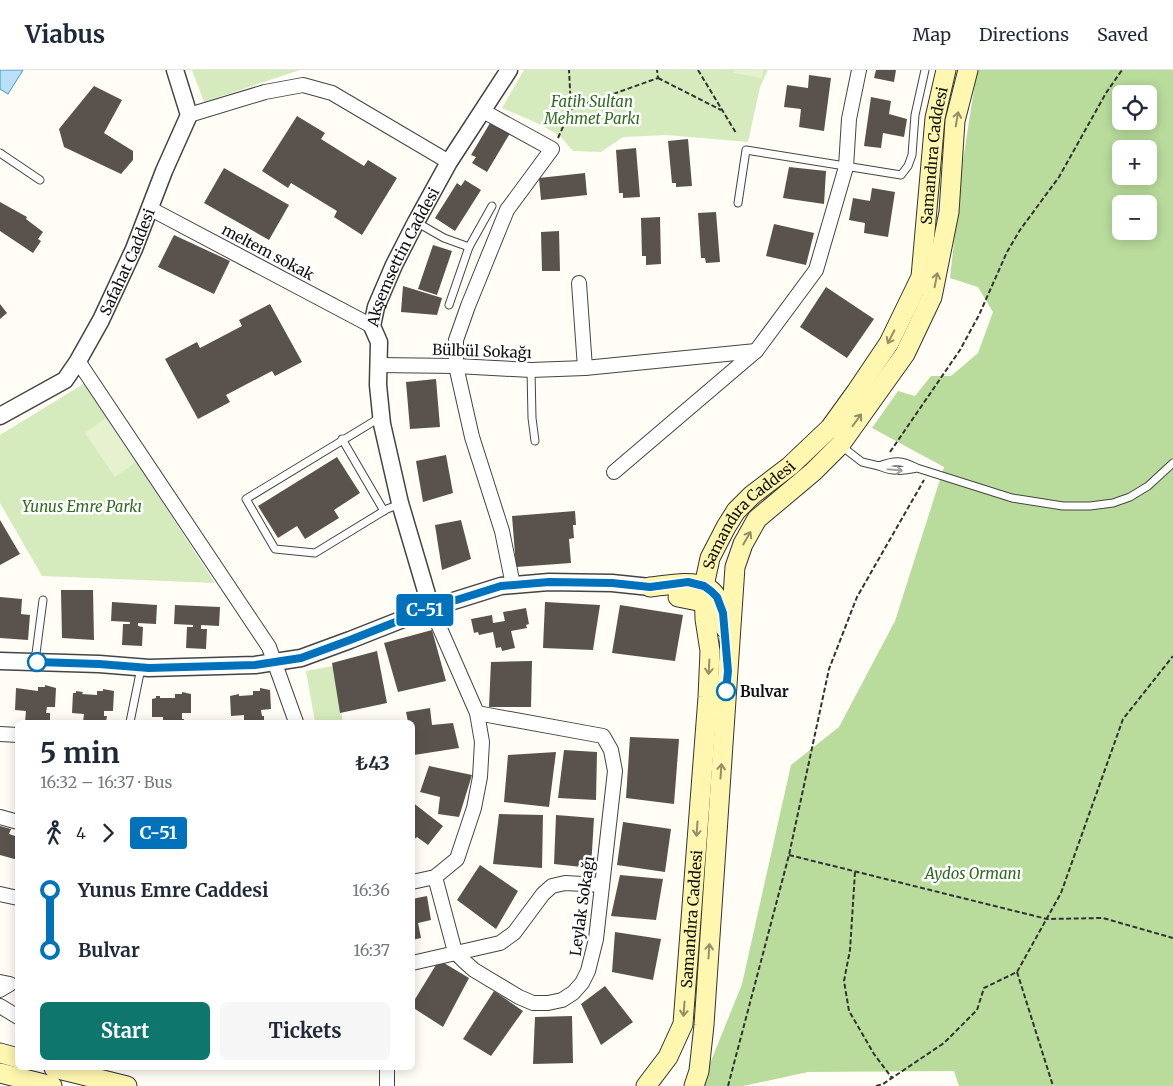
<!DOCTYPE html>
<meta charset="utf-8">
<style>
:root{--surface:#fff;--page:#f6f6f7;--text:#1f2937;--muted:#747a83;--line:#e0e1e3;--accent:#0f766e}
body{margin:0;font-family:Merriweather,serif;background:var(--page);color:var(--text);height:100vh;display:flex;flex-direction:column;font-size:19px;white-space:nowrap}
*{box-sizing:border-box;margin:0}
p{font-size:16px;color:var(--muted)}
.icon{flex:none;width:28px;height:28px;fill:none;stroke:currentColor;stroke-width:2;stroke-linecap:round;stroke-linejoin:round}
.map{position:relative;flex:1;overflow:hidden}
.details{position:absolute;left:15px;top:650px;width:400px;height:350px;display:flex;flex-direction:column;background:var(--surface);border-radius:8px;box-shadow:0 2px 12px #0003}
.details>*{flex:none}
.badge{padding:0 10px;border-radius:4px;font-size:18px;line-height:32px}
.fabs{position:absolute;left:1112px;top:15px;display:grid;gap:10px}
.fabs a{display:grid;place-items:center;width:45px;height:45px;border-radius:8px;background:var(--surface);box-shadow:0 2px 12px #0003;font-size:25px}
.map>.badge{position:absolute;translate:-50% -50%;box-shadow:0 0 0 2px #fff}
.legs{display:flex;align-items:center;gap:8px;height:55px;padding:0 25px;font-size:16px}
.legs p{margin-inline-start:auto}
.summary{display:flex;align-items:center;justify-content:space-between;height:85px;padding:0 25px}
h1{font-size:28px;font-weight:700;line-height:38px}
.primary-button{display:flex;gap:10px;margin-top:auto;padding:10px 25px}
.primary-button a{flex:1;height:58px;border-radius:8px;background:var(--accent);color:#fff;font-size:20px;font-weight:700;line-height:58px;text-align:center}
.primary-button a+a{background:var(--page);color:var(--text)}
ul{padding:0 25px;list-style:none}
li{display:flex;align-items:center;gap:18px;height:60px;font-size:19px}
li i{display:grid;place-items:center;width:8px;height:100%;margin:0 6px;background:currentColor}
li i::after{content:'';width:12px;height:12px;margin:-6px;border:4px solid;border-radius:50%;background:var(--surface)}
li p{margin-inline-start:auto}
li:first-child i{background:linear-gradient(#0000 50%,currentColor 0)}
li:last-child i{background:linear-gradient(currentColor 50%,#0000 0)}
header{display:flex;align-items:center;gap:30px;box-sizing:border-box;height:70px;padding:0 25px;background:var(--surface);border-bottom:1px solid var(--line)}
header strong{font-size:24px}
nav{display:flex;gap:28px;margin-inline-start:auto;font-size:18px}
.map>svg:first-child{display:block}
.green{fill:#d5ebbd}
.forest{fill:#b9dc9c;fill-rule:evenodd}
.pitch{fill:#e6f2cf}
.water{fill:#b9e0f7;stroke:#3f96cf}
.building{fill:#5a524d}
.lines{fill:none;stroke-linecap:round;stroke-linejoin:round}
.service-casing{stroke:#444;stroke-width:9}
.minor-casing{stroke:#444;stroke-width:16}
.tertiary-casing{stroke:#444;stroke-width:19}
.secondary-casing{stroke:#333;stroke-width:21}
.path{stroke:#333;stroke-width:2;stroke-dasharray:5 2.5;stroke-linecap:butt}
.service{stroke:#fff;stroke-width:7}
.minor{stroke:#fff;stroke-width:14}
.tertiary{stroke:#fff;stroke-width:16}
.secondary{stroke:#fff6b0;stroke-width:19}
.oneway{stroke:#948f68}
.oneway2{stroke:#a0a0a0}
.line-1-casing{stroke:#fff;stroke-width:11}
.line-1{stroke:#0072bc;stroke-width:8}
.stop-1-dot{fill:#fff;stroke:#0072bc;stroke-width:2.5}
.labels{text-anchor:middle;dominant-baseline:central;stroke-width:5;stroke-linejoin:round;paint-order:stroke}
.park-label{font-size:15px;font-style:italic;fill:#2f6b1f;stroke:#fff}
.street-label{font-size:15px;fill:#111;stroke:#fff}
.stop-label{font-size:15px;font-weight:bold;fill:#111;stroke:#fff;text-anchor:start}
</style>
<header>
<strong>Viabus</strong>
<nav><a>Map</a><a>Directions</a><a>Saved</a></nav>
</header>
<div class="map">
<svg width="1173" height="1016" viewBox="0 0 1173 1016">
<rect width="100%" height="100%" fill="#fffdf5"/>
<g class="green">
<polygon points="192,0 300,0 204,32"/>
<polygon points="524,0 768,0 760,17 748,72 666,65 623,67 601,82 573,81 560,66 539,54 502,38"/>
<polygon points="85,313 215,513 42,506 0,433 0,365"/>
<polygon points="333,596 343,652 315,652 306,601"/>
</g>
<path class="forest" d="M977,0H1173V1016H959L954,1001L808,1002L743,1016H701L742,914L791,695L839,657L895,551L944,397L872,358L898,321L915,326L931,306H951L978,283L993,242L978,217L950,208L963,90ZM1121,24H1149V51H1121ZM1121,79H1149V106H1121ZM1121,134H1149V161H1121Z"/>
<g class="pitch">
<polygon points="734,0 763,0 762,8 734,3"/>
<polygon points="107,347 139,390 115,407 85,363"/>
</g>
<polygon class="water" points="0,0 23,0 8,24 0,19"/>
<g class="building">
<polygon points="876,0 896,0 894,12 874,8"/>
<polygon points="809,5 831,8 824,61 799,57 801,39 784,37 787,15 808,18"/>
<polygon points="94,16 122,30 104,63 133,81 133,90 121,104 64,77 59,59"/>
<polygon points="871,27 891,31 889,44 907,49 904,67 883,63 881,78 864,76"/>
<polygon points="297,46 325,63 321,69 364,96 368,90 397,108 362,165 334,147 337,141 291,113 288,118 262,101"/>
<polygon points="497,51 512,60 487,102 472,93 476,87 471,85 490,53 494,56"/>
<polygon points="688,69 692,116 676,117 676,113 672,113 668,71"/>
<polygon points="636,78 640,127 623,128 623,123 619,123 616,80"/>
<polygon points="789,97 826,101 824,134 783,128"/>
<polygon points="224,98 289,135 269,170 204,133"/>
<polygon points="585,103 587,125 541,130 539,108"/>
<polygon points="465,110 481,120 455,161 435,148 457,113 461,116"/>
<polygon points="872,118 895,122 888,167 864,163 865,153 849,150 853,128 870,131"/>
<polygon points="0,132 27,147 26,149 43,162 38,169 41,171 33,183 0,161"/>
<polygon points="716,142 720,192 706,193 705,188 701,188 698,143"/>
<polygon points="660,147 661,194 646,195 646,186 642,186 641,148"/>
<polygon points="774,154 814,163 806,195 766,186"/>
<polygon points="559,161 560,201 542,201 541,162"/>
<polygon points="174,165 230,191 214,224 158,197"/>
<polygon points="433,175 452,181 437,225 418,219"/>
<polygon points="403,216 442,228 437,245 401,242"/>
<polygon points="826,217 874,249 847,288 800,257"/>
<polygon points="0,234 7,243 0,249"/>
<polygon points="270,234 302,292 275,306 272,301 226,325 230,332 198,349 165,289 197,272 200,278 242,256 239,250"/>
<polygon points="436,309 440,357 410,359 406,312"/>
<polygon points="446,385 453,423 423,432 416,391"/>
<polygon points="337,387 360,423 334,440 339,448 305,469 297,456 278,468 258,436"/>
<polygon points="575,441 576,455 573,455 574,468 569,469 571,493 516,497 512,446"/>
<polygon points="0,450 20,484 0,495"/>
<polygon points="461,450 471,489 442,500 435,455"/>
<polygon points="61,520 93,520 94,570 62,568"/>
<polygon points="0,527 22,529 21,544 30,545 28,570 0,568"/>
<polygon points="112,532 157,535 156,554 138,553 138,556 143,557 142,576 122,575 123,554 130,554 130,552 111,551"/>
<polygon points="545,532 600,535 593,580 543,578"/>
<polygon points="175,535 220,537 219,556 201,555 201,559 207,559 206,579 186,578 187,557 193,557 193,555 174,554"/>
<polygon points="620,535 683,545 675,591 612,583"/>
<polygon points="526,538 529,554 526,555 527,558 511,561 515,578 502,581 501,577 496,578 493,562 479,565 478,562 474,563 471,549 492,545 493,553 505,551 503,542"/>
<polygon points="432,560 446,611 398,622 384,573"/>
<polygon points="377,581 387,633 340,643 332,593"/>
<polygon points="532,591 531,637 489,637 491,592"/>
<polygon points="45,615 56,618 55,637 47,637 46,643 50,643 50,651 46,651 46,652 25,652 26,641 15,640 16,618 38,621 38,617 45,617"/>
<polygon points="260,618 270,620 271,639 261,640 262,646 264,646 264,650 261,650 261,652 244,652 244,645 231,646 230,626 239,624 239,626 253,625 253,621 260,621"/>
<polygon points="103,619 114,621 113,641 104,641 104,646 107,646 106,652 83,652 84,644 72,643 73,623 76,623 76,621 83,622 82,624 97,625 97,621 103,621"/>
<polygon points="182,622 191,624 191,643 182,643 182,649 184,649 184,652 163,652 163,647 152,647 152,629 156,628 156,626 160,626 160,628 175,628 175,624 182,624"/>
<polygon points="430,638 432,655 453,653 459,678 414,685 412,652 408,652 406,642"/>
<polygon points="630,667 679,669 674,734 626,728"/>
<polygon points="564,680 597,682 596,730 558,728"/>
<polygon points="556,682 549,737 504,732 508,685"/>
<polygon points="429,696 472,705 459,747 438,744 440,727 420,722"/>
<polygon points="412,732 443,756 428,775 417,767 412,771"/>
<polygon points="499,744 543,745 542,798 493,794"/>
<polygon points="556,745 594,748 591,798 554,794"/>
<polygon points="623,752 671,759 665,802 617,795"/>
<polygon points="0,756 11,759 9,764 18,767 18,790 0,785"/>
<polygon points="480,795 518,821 496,859 457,830"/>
<polygon points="620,805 663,809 656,850 611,846"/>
<polygon points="427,826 431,850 418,853 421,868 412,870 412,829"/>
<polygon points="615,862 661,869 653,910 612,902"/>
<polygon points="439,890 469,908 443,957 412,937 412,934"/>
<polygon points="605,916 633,952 601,975 581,934"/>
<polygon points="494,921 523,941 491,986 463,969"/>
<polygon points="572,946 573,993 533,994 535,947"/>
</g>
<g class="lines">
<g class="service-casing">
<g id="service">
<polyline points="0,83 40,110"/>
<polyline points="738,133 746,80 901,105 908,96 912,85 915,45 925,0"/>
<polyline points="416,152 444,168 469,177"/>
<polyline points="449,235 469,177 492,136"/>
<polyline points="531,300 532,348 535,371"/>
<polyline points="381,347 246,429 275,479 315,483 387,439 400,434"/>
<polyline points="342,369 384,441"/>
<polyline points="840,375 862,392 879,396"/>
<path d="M917,398C903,401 892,402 879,396C895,390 901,390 917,398L1012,428L1063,436H1090L1113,433L1130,427L1148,416L1173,393"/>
<polyline points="35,591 43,530"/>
<polyline points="130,652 141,598"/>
</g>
</g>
<g class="minor-casing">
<g id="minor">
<polyline points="483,41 552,79 507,140 468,236 456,270 456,296 472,367 502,461 513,515"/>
<polyline points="189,45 265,22 303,15 332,23 449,92"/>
<polyline points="149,138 372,256"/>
<polyline points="579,213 585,298"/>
<polyline points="78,291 269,577 296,652"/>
<polyline points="378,295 456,296 531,300 585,298 756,281"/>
<polyline points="614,402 756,281 816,200 846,97 849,49 859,0"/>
<polyline points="0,664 18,665"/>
<polyline points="0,747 18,752"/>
<polyline points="435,807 455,882 465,892 474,900 519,927 533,933 548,933 562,930 573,923 582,913 588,901 596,869 615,701 611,680 603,666 477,643"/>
<polyline points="412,812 435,807 457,789 474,738 480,707 482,672 477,643 431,538"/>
<polyline points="0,824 18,828"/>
<polyline points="412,893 500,873 514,863 543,824 552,816 565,813 602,815"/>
<polyline points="0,912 10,914 0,920"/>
<polyline points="0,936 18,947"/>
<polyline points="387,1016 387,998"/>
</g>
</g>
<g class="tertiary-casing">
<g id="tertiary">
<path id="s1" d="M0,346L65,310L78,291L101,250L134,179L164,101L189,45L175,0"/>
<path id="s2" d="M431,538L400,433L382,354L378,315L379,272L372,256L376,237L394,195L416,152L449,92L509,0"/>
<polyline points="0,591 99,594 149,598 255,595 301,588 350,570 431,538 501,516 549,512 612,513 650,517"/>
</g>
</g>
<g class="secondary-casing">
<g id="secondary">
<path d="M650,517C692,512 721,504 725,558"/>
<polyline points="678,527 698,531 716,527"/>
<polyline points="0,983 18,988"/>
<polyline points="54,998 127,1016"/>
<polyline points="0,1003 52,1016"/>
<path id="s3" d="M646,1016L668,987L683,954L708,627L710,581L705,549L704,516L710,488L726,457L736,441L752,425L790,396L830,358L856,322L889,273L921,207L935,48L946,0"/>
<polyline points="694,1016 699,1001 704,955 735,497 743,474 757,449 813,402 840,375 905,284 932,227 949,142 955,51 968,0"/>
</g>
</g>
<g class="path">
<polyline points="698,0 736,63"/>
<polyline points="658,8 721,40"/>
<polyline points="571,39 658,8 657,0"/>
<polyline points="558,68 571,39 569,0"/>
<polyline points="890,382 960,280 979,245 1007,182 1020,160 1059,107 1106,23 1122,0"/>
<polyline points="789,785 1047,849 1103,848 1173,868"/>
<polyline points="855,802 850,880 844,911 849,941 874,984 892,1008"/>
<polyline points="1017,902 1053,1016"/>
<polyline points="728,1016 789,785 829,599 857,527 924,410"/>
<polyline points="876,1016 883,1014 944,973 977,940 984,918 1017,902 1061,823 1123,649 1173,586"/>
</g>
<use href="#service" class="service"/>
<use href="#minor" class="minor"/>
<use href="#tertiary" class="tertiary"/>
<use href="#secondary" class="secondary"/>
</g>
<defs><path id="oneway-shaft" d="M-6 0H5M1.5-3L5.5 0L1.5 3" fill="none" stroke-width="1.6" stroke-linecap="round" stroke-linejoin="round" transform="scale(1.25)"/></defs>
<g class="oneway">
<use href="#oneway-shaft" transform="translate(957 49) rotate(-80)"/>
<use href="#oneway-shaft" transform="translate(936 210) rotate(-79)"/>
<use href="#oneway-shaft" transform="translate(891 267) rotate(117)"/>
<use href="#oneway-shaft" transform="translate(857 350) rotate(-54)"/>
<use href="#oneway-shaft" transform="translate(747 468) rotate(-60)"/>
<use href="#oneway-shaft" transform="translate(709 597) rotate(93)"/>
<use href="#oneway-shaft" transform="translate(721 701) rotate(-86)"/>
<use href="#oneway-shaft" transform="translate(697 759) rotate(94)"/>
<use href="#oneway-shaft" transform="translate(709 881) rotate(-86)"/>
<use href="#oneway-shaft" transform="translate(684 939) rotate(94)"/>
</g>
<use class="oneway2" href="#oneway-shaft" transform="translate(895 400) rotate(5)"/>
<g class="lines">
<g class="line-1-casing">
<polyline id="line-1" points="37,592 99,594 149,598 255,595 301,588 350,570 431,538 501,516 549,512 612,513 650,517 688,512 704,516 711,521 717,527 723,543 728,601 726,621"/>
</g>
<use href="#line-1" class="line-1"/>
</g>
<g class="stop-1-dot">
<circle cx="37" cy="592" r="9"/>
<circle cx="726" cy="621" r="9"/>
</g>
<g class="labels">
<g class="park-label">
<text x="592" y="31">Fatih Sultan<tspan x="592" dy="17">Mehmet Parkı</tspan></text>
<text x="82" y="436">Yunus Emre Parkı</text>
<text x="973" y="803">Aydos Ormanı</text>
</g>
<g class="street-label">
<text stroke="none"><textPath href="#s3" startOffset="1019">Samandıra Caddesi</textPath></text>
<text transform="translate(268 182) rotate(28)">meltem sokak</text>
<text stroke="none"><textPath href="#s2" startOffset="366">Akşemsettin Caddesi</textPath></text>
<text stroke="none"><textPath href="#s1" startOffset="208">Safahat Caddesi</textPath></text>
<text transform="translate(482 281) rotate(2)">Bülbül Sokağı</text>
<text stroke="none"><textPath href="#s3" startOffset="599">Samandıra Caddesi</textPath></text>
<text transform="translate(582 836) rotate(-82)">Leylak Sokağı</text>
<text stroke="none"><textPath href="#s3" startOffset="178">Samandıra Caddesi</textPath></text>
</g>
<g class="stop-label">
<text x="740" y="621">Bulvar</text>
</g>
</g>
</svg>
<div class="fabs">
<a><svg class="icon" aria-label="locate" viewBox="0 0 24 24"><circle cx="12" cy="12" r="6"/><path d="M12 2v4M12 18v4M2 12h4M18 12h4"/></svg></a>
<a>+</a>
<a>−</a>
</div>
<b class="badge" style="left:425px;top:540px;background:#0072bc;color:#fff">C-51</b>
<section class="details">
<div class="summary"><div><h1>5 min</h1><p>16:32 – 16:37 · Bus</p></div><b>₺43</b></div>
<div class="legs"><svg class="icon" aria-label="walk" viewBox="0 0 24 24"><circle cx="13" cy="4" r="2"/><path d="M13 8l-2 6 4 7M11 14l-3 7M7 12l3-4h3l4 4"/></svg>4<svg class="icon" aria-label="forward" viewBox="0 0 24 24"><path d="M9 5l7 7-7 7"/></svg><b class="badge" style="background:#0072bc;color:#fff">C-51</b></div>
<ul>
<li><i style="color:#0072bc"></i><b>Yunus Emre Caddesi</b><p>16:36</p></li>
<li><i style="color:#0072bc"></i><b>Bulvar</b><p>16:37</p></li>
</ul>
<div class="primary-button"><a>Start</a><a>Tickets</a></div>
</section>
</div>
